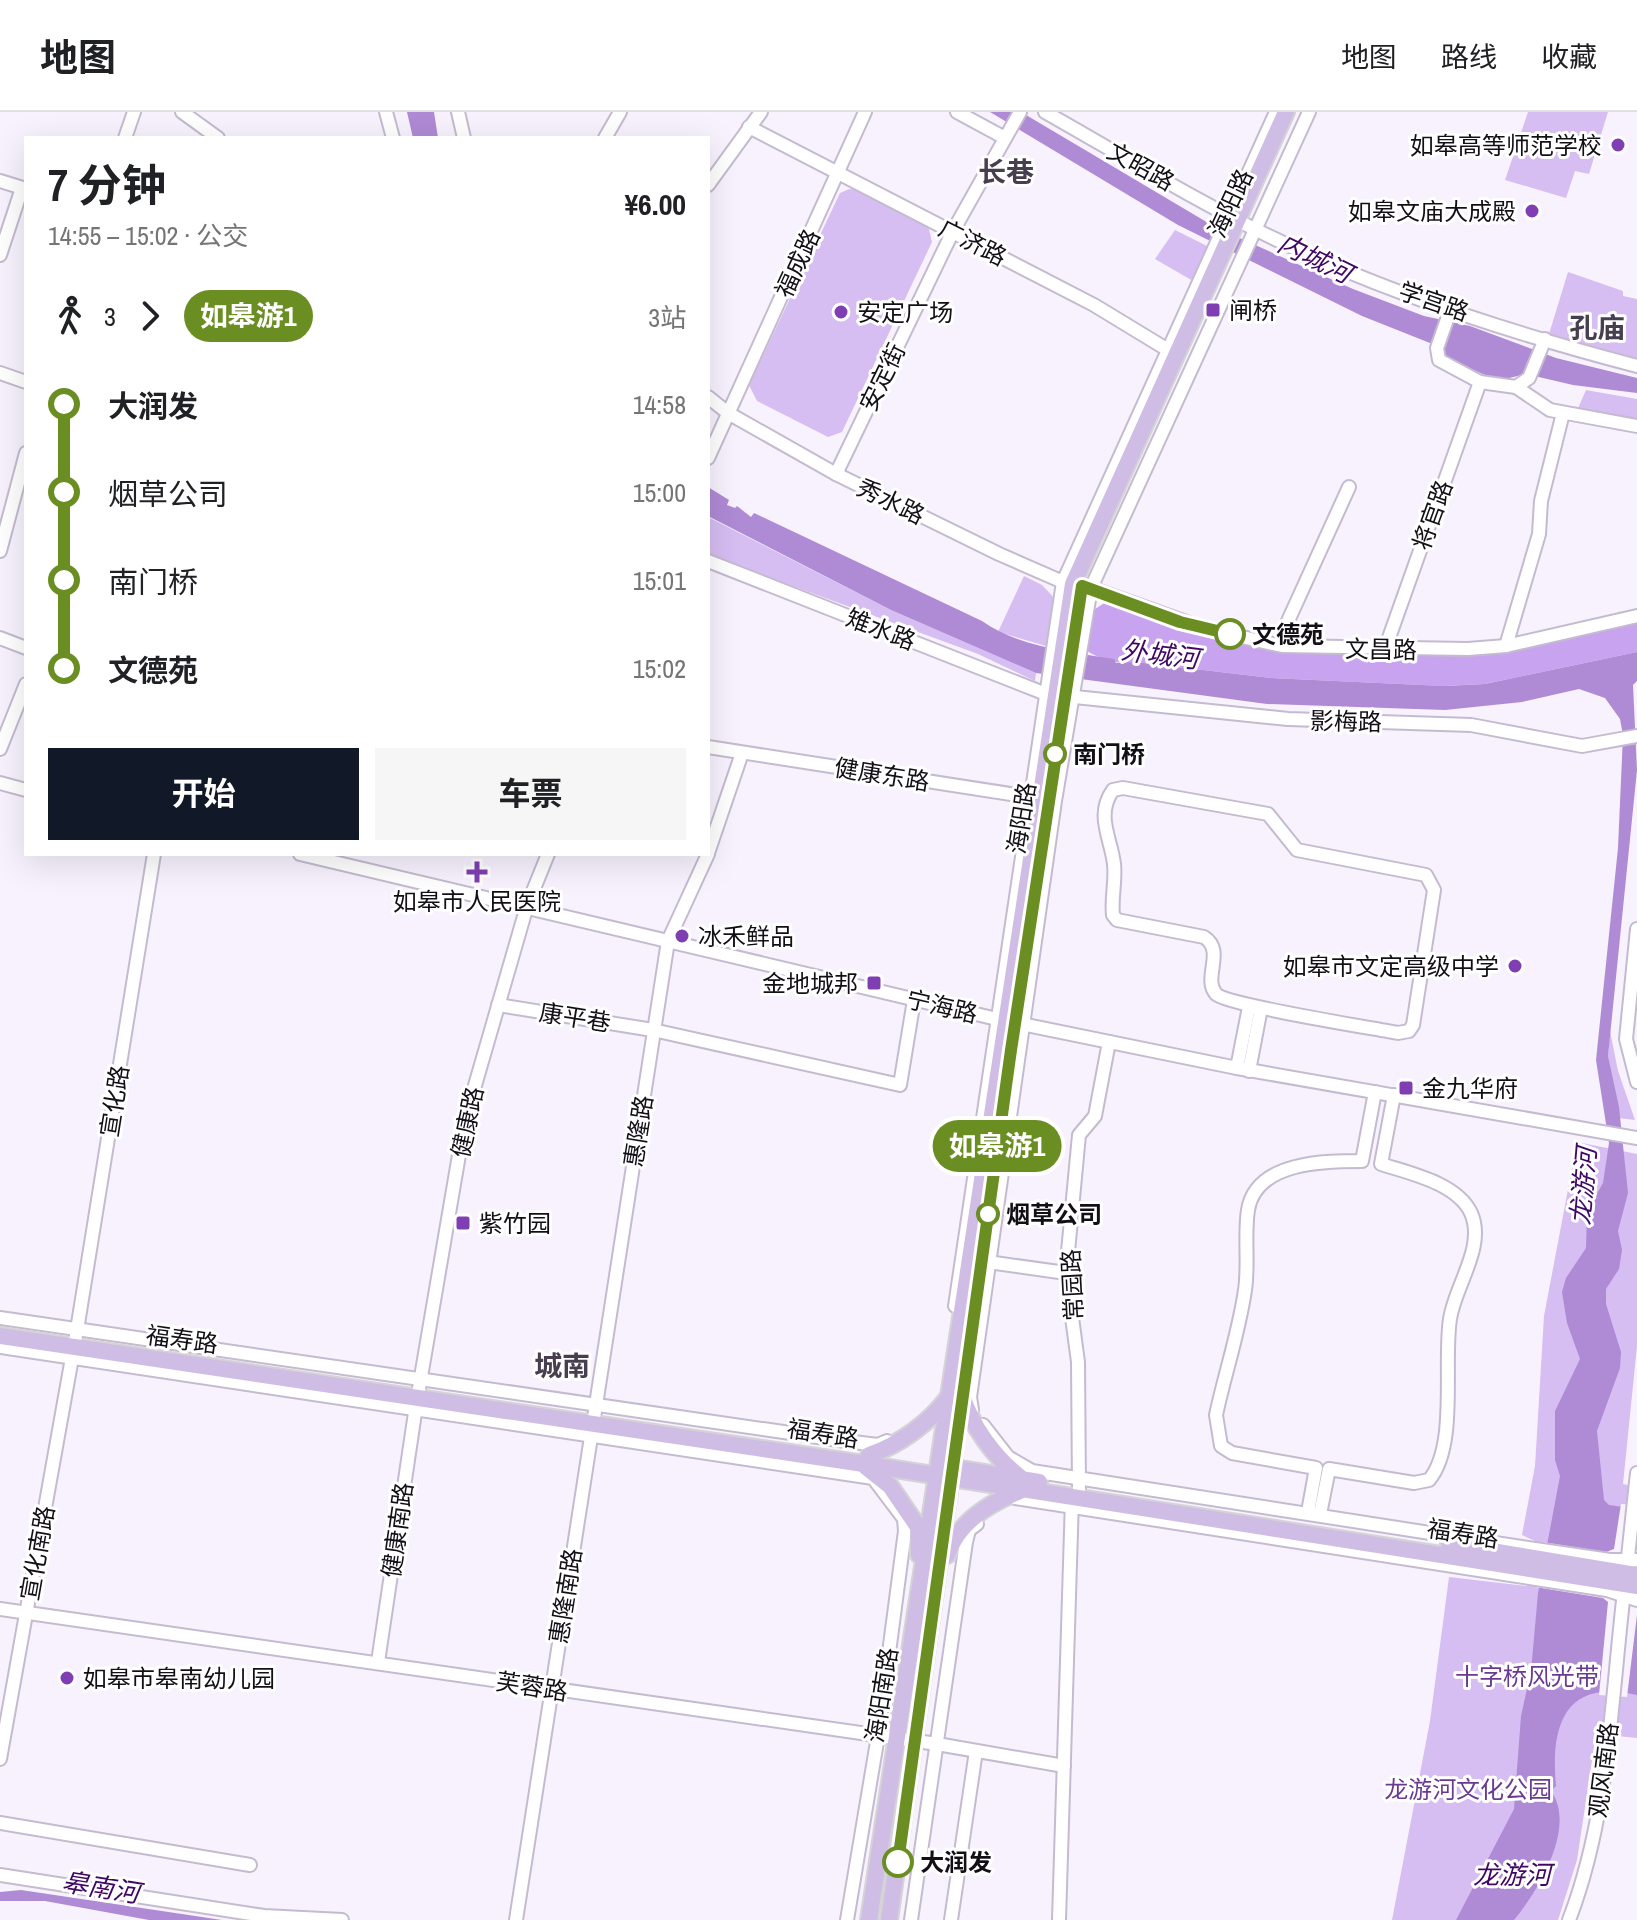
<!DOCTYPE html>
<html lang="zh">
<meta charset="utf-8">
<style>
:root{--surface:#fff;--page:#f6f6f6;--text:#202124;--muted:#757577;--line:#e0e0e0;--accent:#111827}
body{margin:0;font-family:"Archivo Narrow","Noto Sans SC",sans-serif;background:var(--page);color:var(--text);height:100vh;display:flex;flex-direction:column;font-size:30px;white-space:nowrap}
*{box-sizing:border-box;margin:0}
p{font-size:26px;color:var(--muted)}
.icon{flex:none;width:44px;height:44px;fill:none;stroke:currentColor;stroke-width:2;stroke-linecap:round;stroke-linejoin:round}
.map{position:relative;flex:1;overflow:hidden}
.details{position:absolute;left:24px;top:24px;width:686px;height:720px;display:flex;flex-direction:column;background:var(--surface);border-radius:0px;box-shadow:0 8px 32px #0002}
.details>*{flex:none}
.badge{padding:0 16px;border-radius:26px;font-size:28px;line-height:52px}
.map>.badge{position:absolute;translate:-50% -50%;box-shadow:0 0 0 4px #fff}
.legs{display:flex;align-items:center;gap:12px;height:88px;padding:0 24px;font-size:26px}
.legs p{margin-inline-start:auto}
.overview{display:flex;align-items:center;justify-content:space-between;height:136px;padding:0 24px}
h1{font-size:44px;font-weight:700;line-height:60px}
.cta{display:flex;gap:16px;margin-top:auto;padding:16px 24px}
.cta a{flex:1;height:92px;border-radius:0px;background:var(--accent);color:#fff;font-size:32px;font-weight:700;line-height:92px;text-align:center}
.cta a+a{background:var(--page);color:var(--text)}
ul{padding:0 24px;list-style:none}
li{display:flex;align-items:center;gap:28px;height:88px;font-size:30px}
li i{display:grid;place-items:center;width:12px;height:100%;margin:0 10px;background:currentColor}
li i::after{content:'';width:20px;height:20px;margin:-10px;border:6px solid;border-radius:50%;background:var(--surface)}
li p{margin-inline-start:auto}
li:first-child i{background:linear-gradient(#0000 50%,currentColor 0)}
li:last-child i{background:linear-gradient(currentColor 50%,#0000 0)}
header{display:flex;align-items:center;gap:48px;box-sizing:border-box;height:112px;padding:0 40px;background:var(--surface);border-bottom:2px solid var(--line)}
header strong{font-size:38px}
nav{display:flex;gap:44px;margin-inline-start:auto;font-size:28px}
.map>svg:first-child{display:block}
.green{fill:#d6bdf2}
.forest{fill:#c8a3ef}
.water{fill:#af8ad5}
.pier{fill:#f8f2ff}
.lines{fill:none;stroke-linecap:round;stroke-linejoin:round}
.minor-casing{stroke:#c5bbd0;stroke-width:16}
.major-casing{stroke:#d4d4d5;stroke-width:20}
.minor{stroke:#fff;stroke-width:12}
.major{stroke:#d0bde5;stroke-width:16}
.line-1-casing{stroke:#fff;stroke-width:18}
.line-1{stroke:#6b8e23;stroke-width:12}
.poi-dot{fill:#7f3fb3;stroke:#fff;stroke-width:3}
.stop-1-dot{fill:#fff;stroke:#6b8e23;stroke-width:4}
.labels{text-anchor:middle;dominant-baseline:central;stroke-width:6;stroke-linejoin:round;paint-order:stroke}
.poi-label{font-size:24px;fill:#120f16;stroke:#fff;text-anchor:start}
.street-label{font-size:24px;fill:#120f16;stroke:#fff}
.stop-label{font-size:24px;font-weight:bold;fill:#120f16;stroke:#fff;text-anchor:start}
.park-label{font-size:24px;fill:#6a3a93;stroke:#fff}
.water-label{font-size:26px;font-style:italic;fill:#400764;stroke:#fff}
.quarter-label{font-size:28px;font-weight:bold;fill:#473f50;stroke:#fff}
</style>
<header>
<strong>地图</strong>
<nav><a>地图</a><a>路线</a><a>收藏</a></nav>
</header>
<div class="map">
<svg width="1637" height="1808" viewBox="0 0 1637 1808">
<rect width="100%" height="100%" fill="#f8f2ff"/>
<g class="green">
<polygon points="1528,0 1608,0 1589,62 1575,59 1566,86 1505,68"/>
<polygon points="849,77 861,78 928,113 932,130 842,320 828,325 757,289 749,273 840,81"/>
<polygon points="1175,118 1209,135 1193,169 1155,147"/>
<polygon points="1568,160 1623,179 1623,184 1637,187 1637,249 1549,222"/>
<polygon points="1586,278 1637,287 1637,313 1576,301"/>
<polygon points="708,405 891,498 1036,561 1035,569 978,542 708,443"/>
<polygon points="1024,464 1042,473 1056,488 1046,534 998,520"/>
<polygon points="1610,919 1618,959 1635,1008 1618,1006 1608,944"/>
<polygon points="1577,1030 1637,1042 1637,1234 1623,1372 1637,1375 1637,1626 1596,1622 1577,1748 1558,1808 1392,1808 1430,1609 1449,1465 1527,1474 1535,1429 1522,1423 1535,1354 1544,1204"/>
</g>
<path class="forest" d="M1106,490H1117L1227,529L1263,535L1498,539L1637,507V540L1485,572L1443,574L1271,566L1135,550C1124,554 1094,546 1085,537L1092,499Z"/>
<g class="water">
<polygon points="407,0 434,0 438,26 413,26"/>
<polygon points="990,0 1021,0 1215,115 1353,177 1424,204 1470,214 1556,246 1637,266 1637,281 1573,273 1526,262 1505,267 1492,266 1446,246 1440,235 1362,204 1178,113"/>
<path d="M708,375L729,388L727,393L735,396L737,394L751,405L754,401L982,509C1019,535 1070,540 1114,547L1116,551L1135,550L1271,566L1444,574L1485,572L1637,540V569L1633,573L1637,658L1608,944L1619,995L1628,1081L1618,1119L1622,1138L1619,1157L1606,1177V1192L1621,1240L1620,1256L1597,1319L1604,1388L1609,1393L1637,1397V1583C1566,1566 1550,1612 1556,1674L1551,1679C1577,1715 1538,1779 1514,1808H1456L1514,1697L1521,1604L1531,1559L1538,1481L1560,1364L1555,1348V1299L1580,1247L1567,1211L1562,1180L1566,1166L1586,1136L1587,1099L1603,1071L1609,1031L1596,948L1618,736L1623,623L1620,607L1605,586L1579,577L1522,590L1445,598L1267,592L1036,561L891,498L708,404Z"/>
<polygon points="21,1778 222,1808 149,1808 45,1789 0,1789 0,1780"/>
</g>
<polygon class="pier" points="1621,1392 1637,1393 1637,1503 1627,1585 1599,1583 1608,1490 1603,1486 1535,1475 1542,1430 1606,1440 1614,1437"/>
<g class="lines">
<g class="minor-casing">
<g id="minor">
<polyline points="182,0 218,26"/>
<polyline points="386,0 393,26"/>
<polyline points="458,0 464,26"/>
<polyline points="957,0 1005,26"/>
<path d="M1045,0C1121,43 1196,89 1275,127C1388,182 1515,222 1637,254"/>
<polyline points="749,15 1094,193 1173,241"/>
<polyline points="125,26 134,0"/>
<polyline points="605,26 620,0"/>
<polyline points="0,69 26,77"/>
<polyline points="708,73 761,0"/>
<polyline points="0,143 22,76"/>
<polyline points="1451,196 1437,236 1439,248 1480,270 1516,275 1529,266 1545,227"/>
<polyline points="0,261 26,270"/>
<polyline points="1516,275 1550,298 1637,314"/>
<polyline points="708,285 728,301 836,362 999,442 1063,470 1091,476 1206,517 1282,534 1468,537 1506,534 1637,504"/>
<polyline points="708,346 865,0"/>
<polyline points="836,362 953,119 1020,0"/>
<polyline points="0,439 26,341"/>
<polyline points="708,449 1046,582 1288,607 1471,613 1582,634 1637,624"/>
<polyline points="1288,509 1349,375"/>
<polyline points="0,526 26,536"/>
<polyline points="1506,534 1539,422 1541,389 1563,301"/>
<polyline points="1385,537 1480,270"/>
<polyline points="708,635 1036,686"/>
<polyline points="0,637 26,572"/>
<polyline points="0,671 26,678"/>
<path d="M1123,676L1268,702L1297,738L1426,763L1434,778L1413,913L1409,919L1398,921C1372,916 1227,893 1216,882C1202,866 1226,839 1204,825L1117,808L1113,803C1111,786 1116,769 1114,752C1111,726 1095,703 1113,678Z"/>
<polyline points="708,741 742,641"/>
<polyline points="300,742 997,907 1237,956 1637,1026"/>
<polyline points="1637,817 1626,927 1637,970"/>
<polyline points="498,893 653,918 900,973 914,888"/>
<polyline points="1237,956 1249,895"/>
<polyline points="1249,959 1261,896"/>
<polyline points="988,1150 1066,1161"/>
<polyline points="955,1194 1063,470 1276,0"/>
<polyline points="0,1206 845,1329 878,1333 887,1329"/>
<polyline points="0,1235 873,1366 904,1407 905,1419 878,1624 847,1808"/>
<polyline points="972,1298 970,1285 1055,689 1091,476 1309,0"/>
<polyline points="983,1313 1008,1345 1032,1359 1475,1428 1610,1448 1637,1448"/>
<polyline points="1079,1377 1078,1250 1066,1161 1079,1023 1095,1004 1109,930"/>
<polyline points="1015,1386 1607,1478 1637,1488"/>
<path d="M1308,1400L1316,1356L1232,1341L1221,1334L1216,1303C1225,1261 1239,1220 1245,1178C1249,1151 1244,1124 1248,1098C1256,1049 1326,1049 1362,1049L1375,980"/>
<path d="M1320,1402L1329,1357L1414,1371L1429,1368C1458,1334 1443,1251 1450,1207C1455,1173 1486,1135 1471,1101C1457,1071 1409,1061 1381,1052L1394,983"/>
<polyline points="1627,1454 1637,1361"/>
<polyline points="0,1497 937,1632 1064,1654"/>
<polyline points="378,1550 416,1294 465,1008 527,794 548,742"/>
<polyline points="0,1647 77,1218 154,742"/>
<polyline points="0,1711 250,1753"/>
<polyline points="0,1763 264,1804 342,1808"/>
<polyline points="516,1808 668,829 708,742"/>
<polyline points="911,1808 966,1430 969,1418 977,1412"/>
<polyline points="951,1808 976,1639"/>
<polyline points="1059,1808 1072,1387"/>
<path d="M1569,1808C1609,1704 1611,1589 1624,1480"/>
</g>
</g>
<g class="major-casing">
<g id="major">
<polyline points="0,1224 857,1351 1637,1474"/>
<path d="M962,1283C971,1313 995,1346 1020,1365"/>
<path d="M869,1343C899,1333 931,1310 950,1283"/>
<polyline points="943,1354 1039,1370"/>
<polyline points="866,1355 890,1374 918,1415 919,1443"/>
<polyline points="1449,1432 1637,1463"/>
<path d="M947,1443C958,1411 989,1391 1020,1379"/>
<polyline points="869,1808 1073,472 1286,0"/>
<polyline points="889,1808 953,1350"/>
</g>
</g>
<use href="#minor" class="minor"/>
<use href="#major" class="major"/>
</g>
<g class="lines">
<g class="line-1-casing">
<polyline id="line-1" points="898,1750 1011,938 1082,474 1180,510 1230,522"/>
</g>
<use href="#line-1" class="line-1"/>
</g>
<g class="poi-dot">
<circle cx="1618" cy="33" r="8"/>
<circle cx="1532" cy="99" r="8"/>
<rect x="1205" y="190" width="16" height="16" rx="4"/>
<circle cx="841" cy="200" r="8"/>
<path d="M473 748h8v8h8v8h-8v8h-8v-8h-8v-8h8z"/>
<circle cx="682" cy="824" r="8"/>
<circle cx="1515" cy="854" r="8"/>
<rect x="866" y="863" width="16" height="16" rx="4"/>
<rect x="1398" y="968" width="16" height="16" rx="4"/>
<rect x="455" y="1103" width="16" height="16" rx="4"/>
<circle cx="67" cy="1566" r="8"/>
</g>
<g class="stop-1-dot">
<circle cx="1230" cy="522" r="14"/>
<circle cx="1055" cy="642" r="10"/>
<circle cx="988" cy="1102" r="10"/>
<circle cx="898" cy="1750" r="14"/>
</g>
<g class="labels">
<g class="poi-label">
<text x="1602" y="33" text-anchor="end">如皋高等师范学校</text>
<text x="1516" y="99" text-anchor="end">如皋文庙大成殿</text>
<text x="1229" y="198">闸桥</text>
<text x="857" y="200">安定广场</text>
<text x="477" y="789" text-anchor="middle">如皋市人民医院</text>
<text x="698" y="824">冰禾鲜品</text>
<text x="1499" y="854" text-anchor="end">如皋市文定高级中学</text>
<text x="858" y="871" text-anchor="end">金地城邦</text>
<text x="1422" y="976">金九华府</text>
<text x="479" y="1111">紫竹园</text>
<text x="83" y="1566">如皋市皋南幼儿园</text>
</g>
<g class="street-label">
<text transform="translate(1141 54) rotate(29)">文昭路</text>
<text transform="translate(1230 91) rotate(-65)">海阳路</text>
<text transform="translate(973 130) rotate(27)">广济路</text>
<text transform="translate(797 151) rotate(-65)">福成路</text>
<text transform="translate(1434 189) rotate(19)">学宫路</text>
<text transform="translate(882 265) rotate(-64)">安定街</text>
<text transform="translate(891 389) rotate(26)">秀水路</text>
<text transform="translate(1432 403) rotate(-70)">将官路</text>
<text transform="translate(881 517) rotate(21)">雉水路</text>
<text transform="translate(1381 537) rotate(1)">文昌路</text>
<text transform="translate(1346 609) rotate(1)">影梅路</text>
<text transform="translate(882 662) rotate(9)">健康东路</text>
<text transform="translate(1021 706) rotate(-81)">海阳路</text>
<text transform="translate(942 894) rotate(13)">宁海路</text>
<text transform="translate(575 905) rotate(9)">康平巷</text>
<text transform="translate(114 989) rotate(-81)">宣化路</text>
<text transform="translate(467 1010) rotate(-78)">健康路</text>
<text transform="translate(638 1019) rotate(-81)">惠隆路</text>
<text transform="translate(1072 1173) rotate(-93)">常园路</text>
<text transform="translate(182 1227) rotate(8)">福寿路</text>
<text transform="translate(823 1321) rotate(9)">福寿路</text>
<text transform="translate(397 1418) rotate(-82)">健康南路</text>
<text transform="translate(1463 1421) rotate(9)">福寿路</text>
<text transform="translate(37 1441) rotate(-80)">宣化南路</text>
<text transform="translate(565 1484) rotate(-81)">惠隆南路</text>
<text transform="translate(532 1574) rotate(9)">芙蓉路</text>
<text transform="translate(881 1583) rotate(-81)">海阳南路</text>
<text transform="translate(1603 1658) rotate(-83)">观风南路</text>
</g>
<g class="stop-label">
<text x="1252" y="522">文德苑</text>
<text x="1073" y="642">南门桥</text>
<text x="1006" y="1102">烟草公司</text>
<text x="920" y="1750">大润发</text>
</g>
<g class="park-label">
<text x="1527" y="1564">十字桥风光带</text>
<text x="1468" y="1677">龙游河文化公园</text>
</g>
<g class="water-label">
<text transform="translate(1315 146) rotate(26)">内城河</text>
<text transform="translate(1160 542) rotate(7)">外城河</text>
<text transform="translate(1583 1074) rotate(-85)">龙游河</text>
<text x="1512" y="1762">龙游河</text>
<text transform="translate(101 1775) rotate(9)">皋南河</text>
</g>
<g class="quarter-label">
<text x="1006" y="60">长巷</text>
<text x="1597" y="216">孔庙</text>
<text x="562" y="1254">城南</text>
</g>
</g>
</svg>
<b class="badge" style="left:997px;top:1034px;background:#6b8e23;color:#fff">如皋游1</b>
<section class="details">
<div class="overview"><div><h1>7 分钟</h1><p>14:55 – 15:02 · 公交</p></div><b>¥6.00</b></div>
<div class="legs"><svg class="icon" aria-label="walk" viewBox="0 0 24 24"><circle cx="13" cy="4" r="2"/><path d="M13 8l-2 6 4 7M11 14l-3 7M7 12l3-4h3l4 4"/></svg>3<svg class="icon" aria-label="forward" viewBox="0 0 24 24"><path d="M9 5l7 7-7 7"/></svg><b class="badge" style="background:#6b8e23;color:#fff">如皋游1</b><p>3站</p></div>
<ul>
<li><i style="color:#6b8e23"></i><b>大润发</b><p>14:58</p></li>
<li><i style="color:#6b8e23"></i><span>烟草公司</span><p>15:00</p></li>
<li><i style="color:#6b8e23"></i><span>南门桥</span><p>15:01</p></li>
<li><i style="color:#6b8e23"></i><b>文德苑</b><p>15:02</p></li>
</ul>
<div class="cta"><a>开始</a><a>车票</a></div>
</section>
</div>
